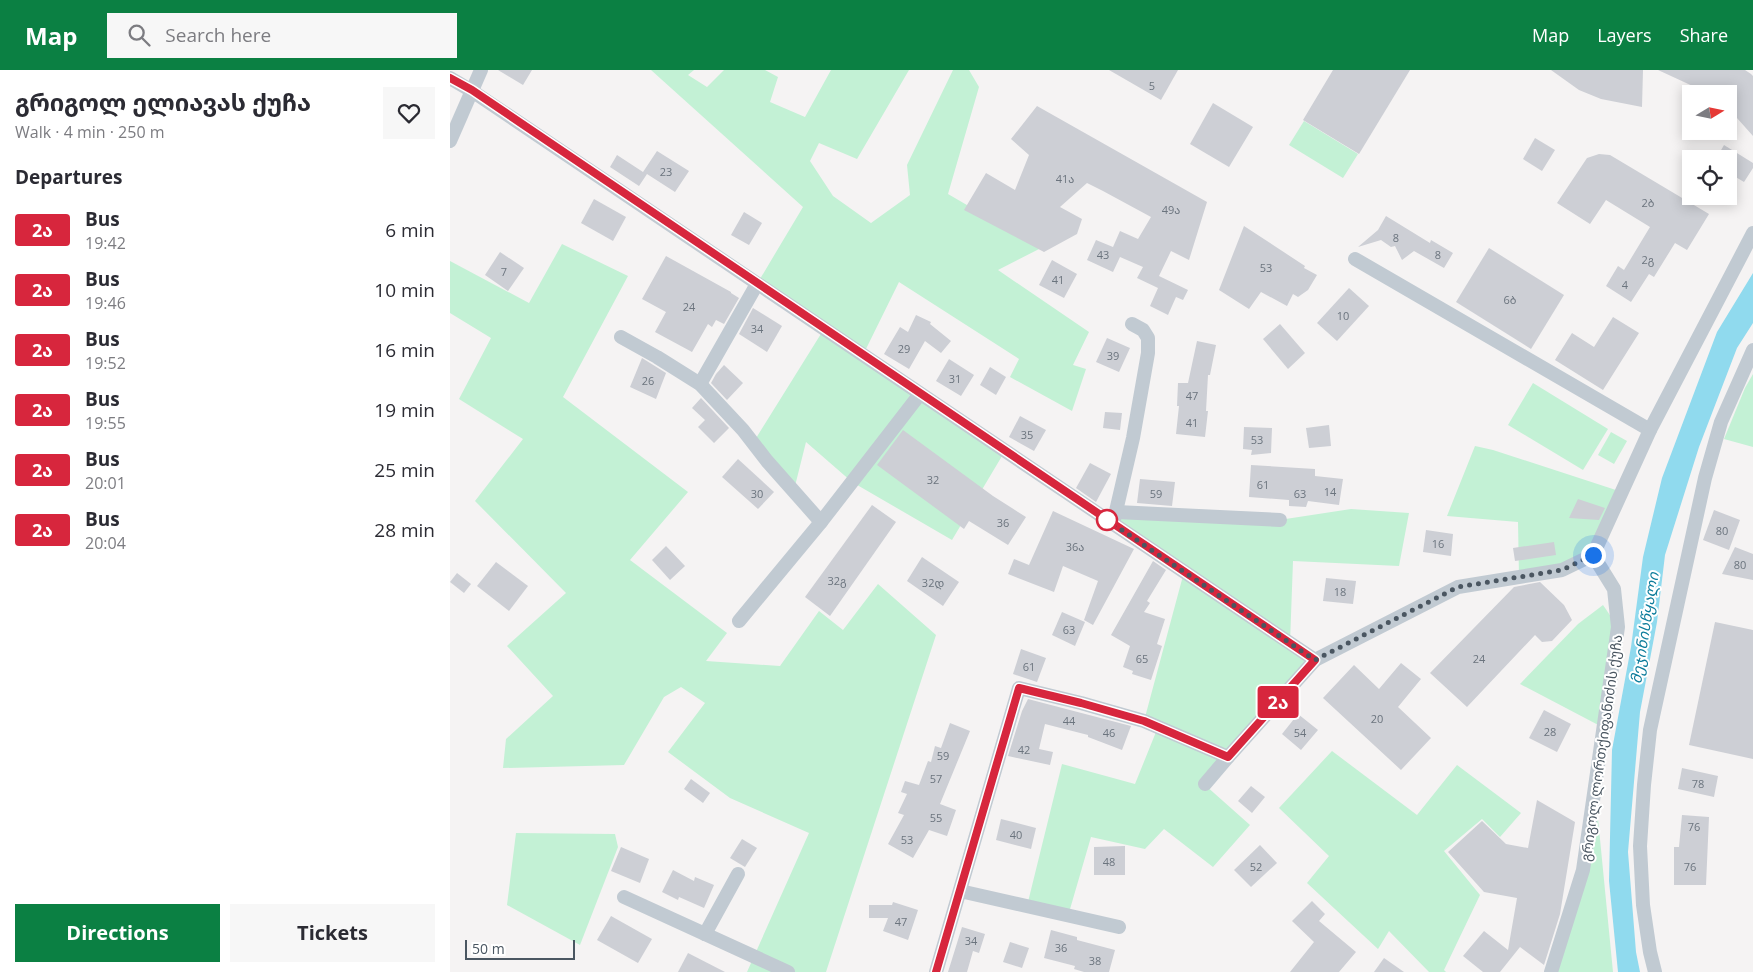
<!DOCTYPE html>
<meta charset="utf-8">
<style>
:root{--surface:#fff;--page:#f7f7f7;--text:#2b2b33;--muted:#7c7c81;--accent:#0b8043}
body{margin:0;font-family:"Open Sans","Noto Sans Georgian",sans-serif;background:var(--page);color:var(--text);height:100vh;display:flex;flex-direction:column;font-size:19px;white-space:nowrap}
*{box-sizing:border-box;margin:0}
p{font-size:16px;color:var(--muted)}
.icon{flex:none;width:28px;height:28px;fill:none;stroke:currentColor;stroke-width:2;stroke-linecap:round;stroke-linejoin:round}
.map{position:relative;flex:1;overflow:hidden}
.side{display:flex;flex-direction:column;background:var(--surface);width:450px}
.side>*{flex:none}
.badge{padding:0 10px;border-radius:4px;font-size:18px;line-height:32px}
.needle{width:32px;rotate:80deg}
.fabs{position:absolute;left:1232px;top:15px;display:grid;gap:10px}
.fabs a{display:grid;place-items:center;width:55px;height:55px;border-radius:0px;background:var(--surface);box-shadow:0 2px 12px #0003;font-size:25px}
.scale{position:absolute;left:15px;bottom:12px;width:110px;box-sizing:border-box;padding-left:5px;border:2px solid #4a5661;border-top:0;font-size:14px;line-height:18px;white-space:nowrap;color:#4a5661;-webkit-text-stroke:4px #fff;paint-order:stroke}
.you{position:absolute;width:25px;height:25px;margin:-12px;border:4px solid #fff;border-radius:50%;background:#1a73e8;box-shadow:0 0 0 8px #1a73e833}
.map>.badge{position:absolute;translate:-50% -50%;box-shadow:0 0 0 2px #fff}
h2{padding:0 15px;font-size:19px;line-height:45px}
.round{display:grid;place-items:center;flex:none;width:52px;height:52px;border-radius:0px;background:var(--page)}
.headline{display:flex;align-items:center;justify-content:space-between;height:85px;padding:0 15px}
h1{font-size:24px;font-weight:700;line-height:38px}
.action{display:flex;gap:10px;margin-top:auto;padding:10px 15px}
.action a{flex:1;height:58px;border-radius:0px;background:var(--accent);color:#fff;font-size:20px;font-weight:700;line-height:58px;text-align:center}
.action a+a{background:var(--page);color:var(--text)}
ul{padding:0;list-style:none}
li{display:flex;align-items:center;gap:15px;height:60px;padding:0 15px}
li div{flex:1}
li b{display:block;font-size:19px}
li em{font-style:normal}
li .badge{min-width:55px;font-weight:700;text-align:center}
header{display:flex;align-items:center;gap:30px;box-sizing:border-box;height:70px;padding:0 25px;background:var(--accent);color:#fff}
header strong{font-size:24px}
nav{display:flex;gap:28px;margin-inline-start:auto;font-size:18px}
.search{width:350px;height:45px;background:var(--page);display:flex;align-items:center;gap:12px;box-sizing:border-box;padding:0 18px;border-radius:0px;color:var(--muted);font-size:19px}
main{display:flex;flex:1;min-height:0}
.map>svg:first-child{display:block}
.green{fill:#c3f1d5}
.water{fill:#90daee}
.building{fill:#cdcfd5}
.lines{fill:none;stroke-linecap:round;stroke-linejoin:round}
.street{stroke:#c1cad2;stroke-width:14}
.line-casing{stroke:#fff;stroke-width:11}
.line{stroke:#d7263d;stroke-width:8}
.walk{stroke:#4a5661;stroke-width:5;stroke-dasharray:0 9}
.stop-dot{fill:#fff;stroke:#d7263d;stroke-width:2.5}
.labels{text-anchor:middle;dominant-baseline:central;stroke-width:4;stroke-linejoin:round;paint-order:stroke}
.number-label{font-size:11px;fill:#6b747e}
.street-label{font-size:14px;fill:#4a5661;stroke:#fff}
.water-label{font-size:15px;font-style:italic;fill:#0c7c9b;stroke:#fff}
</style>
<header>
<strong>Map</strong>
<div class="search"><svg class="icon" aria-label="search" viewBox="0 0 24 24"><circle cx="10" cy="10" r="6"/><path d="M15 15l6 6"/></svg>Search here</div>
<nav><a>Map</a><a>Layers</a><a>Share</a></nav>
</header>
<main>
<section class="side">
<div class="headline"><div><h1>გრიგოლ ელიავას ქუჩა</h1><p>Walk · 4 min · 250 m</p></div><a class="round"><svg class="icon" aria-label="heart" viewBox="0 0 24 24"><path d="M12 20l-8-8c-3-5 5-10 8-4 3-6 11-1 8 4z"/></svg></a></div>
<h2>Departures</h2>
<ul>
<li><span class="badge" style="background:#d7263d;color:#fff">2ა</span><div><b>Bus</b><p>19:42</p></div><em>6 min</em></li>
<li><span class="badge" style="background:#d7263d;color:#fff">2ა</span><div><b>Bus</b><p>19:46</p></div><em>10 min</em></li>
<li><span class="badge" style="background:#d7263d;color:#fff">2ა</span><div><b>Bus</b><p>19:52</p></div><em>16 min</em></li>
<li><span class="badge" style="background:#d7263d;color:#fff">2ა</span><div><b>Bus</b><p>19:55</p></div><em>19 min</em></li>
<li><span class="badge" style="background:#d7263d;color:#fff">2ა</span><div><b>Bus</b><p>20:01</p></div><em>25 min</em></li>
<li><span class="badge" style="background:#d7263d;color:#fff">2ა</span><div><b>Bus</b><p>20:04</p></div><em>28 min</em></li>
</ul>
<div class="action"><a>Directions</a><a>Tickets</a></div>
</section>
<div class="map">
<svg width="1303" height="902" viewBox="0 0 1303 902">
<rect width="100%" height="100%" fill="#f5f3f3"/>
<g class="green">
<polygon points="201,0 244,0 238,5 257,17 274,0 315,0 328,7 320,32 355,47 381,0 459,0 407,89 369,73 360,91 383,126 421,153 460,125 457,95 503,0 519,0 529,17 498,124 591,178 548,200 639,262 623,295 636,299 622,341 560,307 569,289 449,212 413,285 555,381 502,470 402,412 356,372 344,420 303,373 374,259 307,214 353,137"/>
<polygon points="854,51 908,84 893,108 839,75"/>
<polygon points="112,174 178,206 113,327 238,422 180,490 277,563 256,591 330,596 369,541 393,560 428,514 486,565 376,902 297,902 359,763 280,728 218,682 255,633 231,617 214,627 174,695 53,698 56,669 103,626 57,576 116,523 25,431 73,369 9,329 41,268 0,243 0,191 79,233"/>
<polygon points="1303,304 1303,377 1274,369 1295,318"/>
<polygon points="1083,313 1158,359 1133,400 1058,355"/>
<polygon points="1161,362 1177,371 1164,394 1148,385"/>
<polygon points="1025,376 1043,380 1172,422 1143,485 1069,507 1068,452 997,446"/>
<polygon points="901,439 959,443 949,496 843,491 840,573 865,590 755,715 800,755 763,797 714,759 695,779 641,767 618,846 577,836 612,694 685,714 708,657 694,651 734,502 663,454 667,442 829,450"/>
<polygon points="1153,535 1168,557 1154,658 1070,614 1128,554"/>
<polygon points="882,681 967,745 1007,695 1071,743 1050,767 1032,749 994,781 1030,825 994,900 996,902 979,902 939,861 928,879 857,813 879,786 829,738"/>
<polygon points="1145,718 1163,902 1101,902 1133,800"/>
<polygon points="66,763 165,764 168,777 130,875 57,835"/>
</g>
<polygon class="water" points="1303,203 1303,253 1287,278 1249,377 1215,485 1207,552 1190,642 1178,782 1186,882 1190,902 1168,902 1159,811 1162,680 1181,577 1193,487 1212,408 1267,262"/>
<g class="building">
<polygon points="48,0 82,0 73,15"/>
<polygon points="659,0 728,0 711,30"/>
<polygon points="883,0 960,0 909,84 853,50"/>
<polygon points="1101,0 1193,0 1192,37 1151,29 1129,20"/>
<polygon points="1208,0 1295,0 1301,4 1303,6 1303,66 1279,39 1279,24 1260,24"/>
<polygon points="763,33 803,57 779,97 740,74"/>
<polygon points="587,36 757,132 739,190 721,181 709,206 738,220 733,230 726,227 718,245 700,236 708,218 687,208 693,197 670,187 663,202 637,190 646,170 663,177 670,161 688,169 701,147 653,121 637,113 610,137 632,149 627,164 594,182 514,140 536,103 565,120 579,85 561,69"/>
<polygon points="1085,68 1105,80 1092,101 1073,89"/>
<polygon points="1274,75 1303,93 1303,98 1294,112 1279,103 1279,89 1266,89"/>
<polygon points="207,81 239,101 225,122 197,104 189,116 160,97 167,85 193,102"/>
<polygon points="1149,84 1160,85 1259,144 1237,180 1225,173 1204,207 1199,204 1181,232 1156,216 1168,196 1174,200 1200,157 1156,130 1140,154 1107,133 1137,88"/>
<polygon points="144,129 176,147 163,171 131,153"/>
<polygon points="294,142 312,153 299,175 281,165"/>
<polygon points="936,146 980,173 981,170 1003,183 994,198 964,181 952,190 945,176 941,177 931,170 908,177 928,160"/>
<polygon points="794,156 855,196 854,198 867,205 858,220 848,227 843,224 837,236 811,222 799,239 769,220"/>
<polygon points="1039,178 1114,225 1081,279 1006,232"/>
<polygon points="50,182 74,198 58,221 35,205"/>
<polygon points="216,186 281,222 281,223 289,228 274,254 266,250 262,257 258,254 242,282 205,262 216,242 192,229"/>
<polygon points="602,190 627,204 614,228 589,215"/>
<polygon points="899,218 919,236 887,271 867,253"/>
<polygon points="303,238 332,256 317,282 289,264"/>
<polygon points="466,245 481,252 480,254 501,271 491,283 475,271 459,299 434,284 450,257 458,262"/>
<polygon points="1163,247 1189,263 1153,320 1105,290 1122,263 1144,277"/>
<polygon points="830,254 855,283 838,299 813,269"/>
<polygon points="657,268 680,278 669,302 646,292"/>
<polygon points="747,271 766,275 760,305 758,305 756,341 758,341 755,367 726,364 729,336 727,336 728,313 738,313"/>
<polygon points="192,288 216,303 206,329 180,317"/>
<polygon points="499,289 524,305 511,326 486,311"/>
<polygon points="274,295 293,313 277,330 261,313 266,304"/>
<polygon points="540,297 556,307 546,325 530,315"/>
<polygon points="251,328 279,358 264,373 248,357 255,350 242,338"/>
<polygon points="655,342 672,343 670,360 653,358"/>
<polygon points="570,346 596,360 584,381 559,367"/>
<polygon points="879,355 881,376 859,378 856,358"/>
<polygon points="794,357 822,358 821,383 801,385 802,380 793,379"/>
<polygon points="453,360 543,426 576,447 558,475 519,451 514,459 427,395"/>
<polygon points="288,389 324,422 308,439 272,407"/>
<polygon points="640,393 661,404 646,432 626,418"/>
<polygon points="801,395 865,399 865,406 893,409 889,435 858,431 856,437 839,436 839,430 799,427"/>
<polygon points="690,409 725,412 722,436 687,433"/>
<polygon points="1128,429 1155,438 1149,450 1119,448"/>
<polygon points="422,435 446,452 380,546 355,527"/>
<polygon points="1264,440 1290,450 1279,480 1253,470"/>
<polygon points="603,441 684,479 643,555 634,550 648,511 613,496 604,522 558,504 564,489 579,495"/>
<polygon points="976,460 1003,464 1001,486 973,482"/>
<polygon points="1104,472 1106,485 1065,491 1063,478"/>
<polygon points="216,476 235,496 220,510 202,490"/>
<polygon points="1285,477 1303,484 1303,510 1272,504"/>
<polygon points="472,487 509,512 493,536 457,511"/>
<polygon points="703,491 716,500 697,531 700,533 694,542 715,549 707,574 712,576 701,610 682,604 683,601 673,597 680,576 661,565"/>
<polygon points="46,492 78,516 59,541 27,516"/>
<polygon points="7,503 21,514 14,523 0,512"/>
<polygon points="876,508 906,511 903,534 873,531"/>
<polygon points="1090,512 1114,535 1122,550 1102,571 1092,572 1085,565 1017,637 980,603 1064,517"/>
<polygon points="612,542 635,552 625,576 602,565"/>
<polygon points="1265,552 1303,560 1303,689 1239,675"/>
<polygon points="571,579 596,588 587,612 563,604"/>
<polygon points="951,593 971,609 948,637 981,668 951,700 873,628 904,595 929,619"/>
<polygon points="578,629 681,656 672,680 638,667 638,665 595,654 589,679 603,682 600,695 558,686 572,641"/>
<polygon points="1094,640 1121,654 1107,682 1079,668"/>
<polygon points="848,644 868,660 851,680 832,664"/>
<polygon points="500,653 520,661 490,734 506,740 497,766 479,760 463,788 438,774 454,745 448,743 457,724 451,722 455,711 469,715 478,691 481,692 485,676 491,678"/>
<polygon points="1232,698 1268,706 1264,727 1228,719"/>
<polygon points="241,709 260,723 253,733 234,719"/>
<polygon points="801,716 815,727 802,743 788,731"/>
<polygon points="1087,730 1125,752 1110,844 1094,895 1070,877 1050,902 1033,902 1013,886 1034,861 1058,880 1067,828 1034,822 998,782 1032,751 1056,774 1078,778"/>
<polygon points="1232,745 1259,747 1256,815 1224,815 1224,777 1229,777"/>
<polygon points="551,749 586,758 581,779 546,770"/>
<polygon points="292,769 307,778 295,797 280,788"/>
<polygon points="810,775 827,793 801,817 784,800"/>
<polygon points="675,776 675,805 644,805 644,777"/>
<polygon points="171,777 199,789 190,813 161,801"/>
<polygon points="223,800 244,811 245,807 264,815 254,838 229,827 228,830 212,822"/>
<polygon points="862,831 875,844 869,851 906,882 889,902 840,902 864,872 842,851"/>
<polygon points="443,832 468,840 458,870 433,861 438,848 419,848 419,835 442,835"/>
<polygon points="161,846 202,869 188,893 147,870"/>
<polygon points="512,857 535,864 529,883 523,881 517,902 498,902"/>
<polygon points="601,860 627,867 627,870 665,880 659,902 634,902 624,899 625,896 594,888"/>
<polygon points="560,872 579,878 572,898 553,892"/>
<polygon points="238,883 275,902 228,902"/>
<polygon points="934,888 954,902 924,902"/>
</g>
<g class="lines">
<g class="street">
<polyline points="0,8 22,21 865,590"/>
<polyline points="0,71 31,0"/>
<polyline points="905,189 1200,360"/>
<polyline points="171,267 207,287 250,314 293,360 317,391 371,452"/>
<polyline points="250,314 307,214"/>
<polyline points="667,442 830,450"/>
<polyline points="663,454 683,368 698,283 698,268 693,260 682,254"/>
<polyline points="289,551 371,452 470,324"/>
<polyline points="755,714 778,687"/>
<polyline points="510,821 669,857"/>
<polyline points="174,827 338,902"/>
<polyline points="255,864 288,804"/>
<polyline points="486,902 569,618 631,633 694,651 778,687 865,590 1008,517 1112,500 1143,485"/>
<polyline points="1101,902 1133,800 1168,557 1164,519 1143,485 1200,360 1303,163"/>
<polyline points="1205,902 1200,882 1193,835 1190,776 1194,715 1200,660 1255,408 1271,352 1303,280"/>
</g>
</g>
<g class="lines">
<g class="line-casing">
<polyline id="line" points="0,8 22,20 865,590 778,687 694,651 631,633 569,618 486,902"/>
</g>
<use href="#line" class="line"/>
<polyline class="walk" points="657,450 865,590 1008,517 1112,500 1143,485"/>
</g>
<circle class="stop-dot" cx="657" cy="450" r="10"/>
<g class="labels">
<g class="number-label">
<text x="702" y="15">5</text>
<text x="216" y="101">23</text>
<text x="615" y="108">41ა</text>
<text x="1198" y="132">2ბ</text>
<text x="721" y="139">49ა</text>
<text x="946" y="167">8</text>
<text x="653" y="184">43</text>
<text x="988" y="184">8</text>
<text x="1198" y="189">2გ</text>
<text x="816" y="197">53</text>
<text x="54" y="201">7</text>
<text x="608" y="209">41</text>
<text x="1175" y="214">4</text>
<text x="1060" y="229">6ბ</text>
<text x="239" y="236">24</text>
<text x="893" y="245">10</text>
<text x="307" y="258">34</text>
<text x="454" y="278">29</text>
<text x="663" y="285">39</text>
<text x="505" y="308">31</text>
<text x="198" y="310">26</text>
<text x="742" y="325">47</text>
<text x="742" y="352">41</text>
<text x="577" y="364">35</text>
<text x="807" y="369">53</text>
<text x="483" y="409">32</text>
<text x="813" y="414">61</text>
<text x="880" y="421">14</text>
<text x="307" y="423">30</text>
<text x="706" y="423">59</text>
<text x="850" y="423">63</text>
<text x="553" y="452">36</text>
<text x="1272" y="460">80</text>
<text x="988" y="473">16</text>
<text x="625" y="476">36ა</text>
<text x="1290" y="494">80</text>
<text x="387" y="510">32გ</text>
<text x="483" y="512">32დ</text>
<text x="890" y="521">18</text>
<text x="619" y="559">63</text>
<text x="692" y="588">65</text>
<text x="1029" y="588">24</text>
<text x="579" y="596">61</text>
<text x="927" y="648">20</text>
<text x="619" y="650">44</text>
<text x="1100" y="661">28</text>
<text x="659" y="662">46</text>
<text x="850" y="662">54</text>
<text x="574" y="679">42</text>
<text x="493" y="685">59</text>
<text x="486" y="708">57</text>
<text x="1248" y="713">78</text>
<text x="486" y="747">55</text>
<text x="1244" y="756">76</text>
<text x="566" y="764">40</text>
<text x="457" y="769">53</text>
<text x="659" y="791">48</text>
<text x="806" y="796">52</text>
<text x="1240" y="796">76</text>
<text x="451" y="851">47</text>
<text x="521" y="870">34</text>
<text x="611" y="877">36</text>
<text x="645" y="890">38</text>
</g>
<g class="street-label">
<text transform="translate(1151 678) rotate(-82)">გრიგოლ ლორთქიფანიძის ქუჩა</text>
</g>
<g class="water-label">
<text transform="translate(1194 558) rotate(-81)">მეჯინისწყალი</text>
</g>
</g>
</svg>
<div class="fabs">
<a><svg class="needle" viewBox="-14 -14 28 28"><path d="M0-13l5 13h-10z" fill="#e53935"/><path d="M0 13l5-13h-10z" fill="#7c7c81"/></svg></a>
<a><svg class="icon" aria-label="locate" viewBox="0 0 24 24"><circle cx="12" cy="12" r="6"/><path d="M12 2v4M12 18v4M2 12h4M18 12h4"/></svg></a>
</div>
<div class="scale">50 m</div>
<div class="you" style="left:1143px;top:485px"></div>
<b class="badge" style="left:828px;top:632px;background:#d7263d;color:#fff">2ა</b>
</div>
</main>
